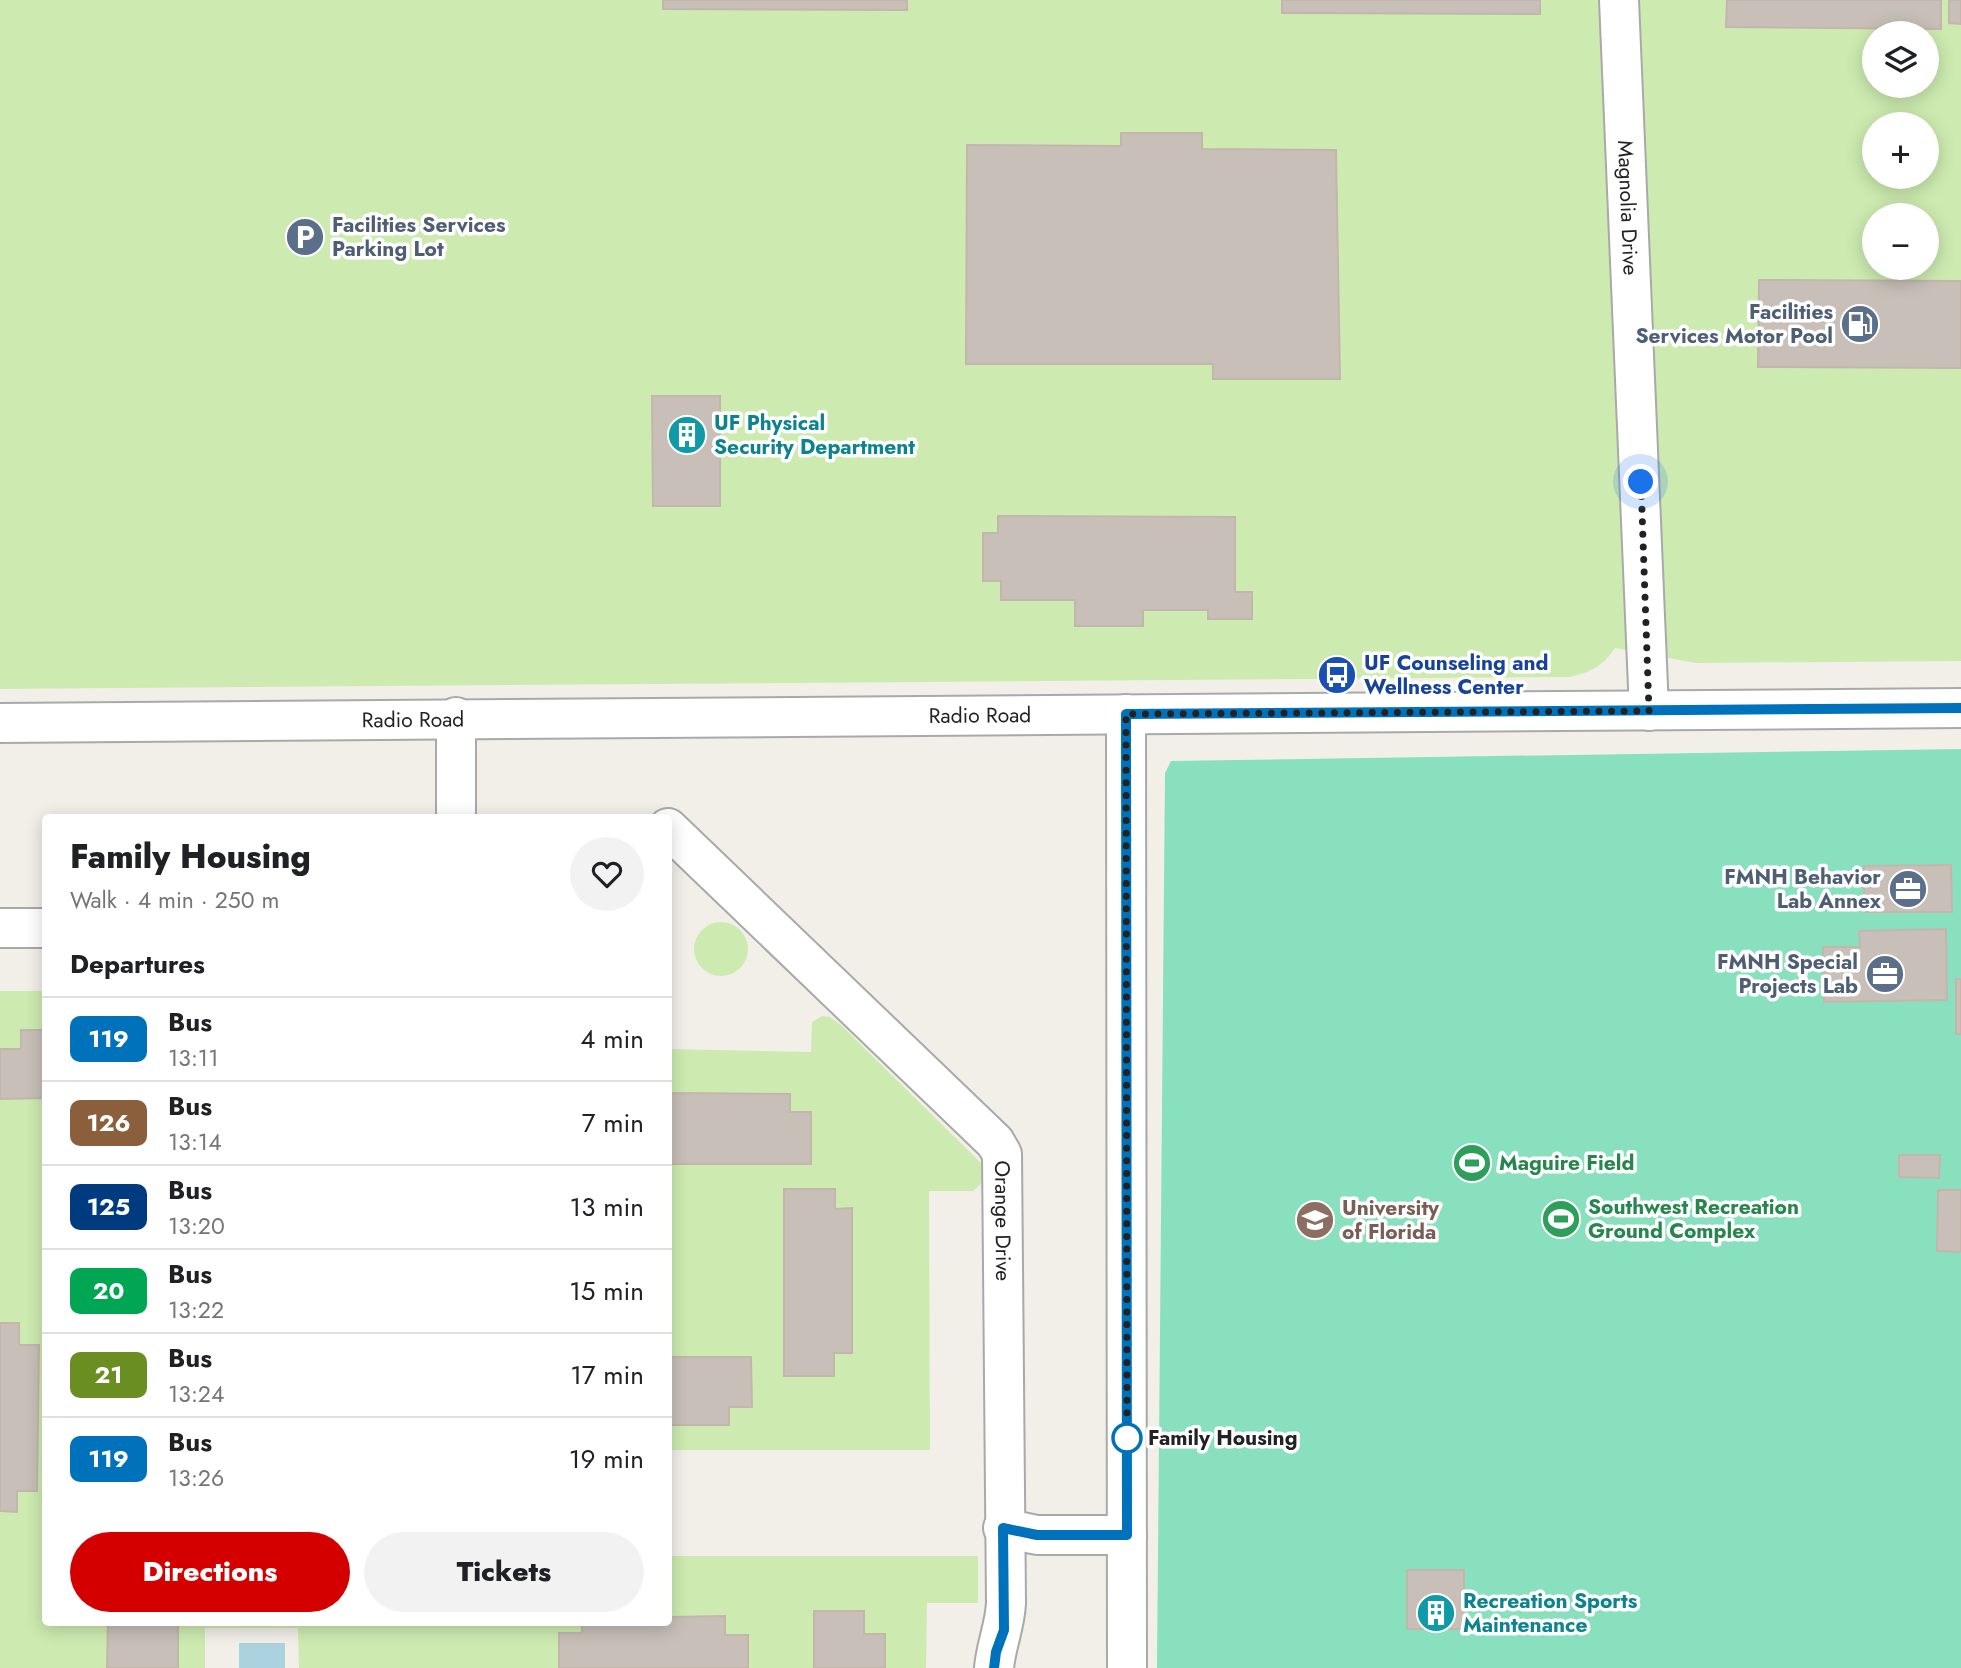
<!DOCTYPE html>
<meta charset="utf-8">
<style>
:root{--surface:#fff;--page:#f2f2f2;--text:#202124;--muted:#757577;--line:#e0e0e0;--accent:#d40000}
body{margin:0;font-family:Jost,sans-serif;background:var(--page);color:var(--text);height:100vh;display:flex;flex-direction:column;font-size:26px;white-space:nowrap}
*{box-sizing:border-box;margin:0}
p{font-size:23px;color:var(--muted)}
.icon{flex:none;width:38px;height:38px;fill:none;stroke:currentColor;stroke-width:2;stroke-linecap:round;stroke-linejoin:round}
.map{position:relative;flex:1;overflow:hidden}
.drawer{position:absolute;left:42px;top:814px;width:630px;height:812px;display:flex;flex-direction:column;background:var(--surface);border-radius:7px;box-shadow:0 4px 18px #0003}
.drawer>*{flex:none}
.badge{padding:0 14px;border-radius:10px;font-size:24px;line-height:46px}
.controls{position:absolute;left:1862px;top:21px;display:grid;gap:14px}
.controls a{display:grid;place-items:center;width:77px;height:77px;border-radius:50%;background:var(--surface);box-shadow:0 4px 18px #0003;font-size:35px}
.you{position:absolute;width:35px;height:35px;margin:-18px;border:5px solid #fff;border-radius:50%;background:#1a73e8;box-shadow:0 0 0 10px #1a73e833}
.map>.badge{position:absolute;translate:-50% -50%;box-shadow:0 0 0 4px #fff}
h2{padding:0 28px;font-size:26px;line-height:63px}
.round{display:grid;place-items:center;flex:none;width:74px;height:74px;border-radius:37px;background:var(--page)}
.head{display:flex;align-items:center;justify-content:space-between;height:119px;padding:0 28px}
h1{font-size:33px;font-weight:800;line-height:52px}
.button{display:flex;gap:14px;margin-top:auto;padding:14px 28px}
.button a{flex:1;height:80px;border-radius:42px;background:var(--accent);color:#fff;font-size:28px;font-weight:800;line-height:80px;text-align:center}
.button a+a{background:var(--page);color:var(--text)}
ul{padding:0;list-style:none}
li{display:flex;align-items:center;gap:21px;height:84px;padding:0 28px;border-top:2px solid var(--line)}
li div{flex:1}
li b{display:block;font-size:26px}
li em{font-style:normal}
li .badge{min-width:77px;font-weight:700;text-align:center}
.map>svg:first-child{display:block}
.grass{fill:#cdebb0;fill-rule:evenodd}
.pitch{fill:#88e0be}
.water{fill:#aad3df}
.building{fill:#c7bfb8;stroke:#c4b6ab;stroke-width:2}
.lines{fill:none;stroke-linecap:round;stroke-linejoin:round}
.minor-casing{stroke:#a9a9a9;stroke-width:42}
.minor{stroke:#fff;stroke-width:38}
.line-casing{stroke:#fff;stroke-width:16}
.line{stroke:#0072bc;stroke-width:10}
.walk{stroke:#222;stroke-width:7;stroke-dasharray:0 12.6}
.stop-dot{fill:#fff;stroke:#0072bc;stroke-width:3.5}
.labels{text-anchor:middle;dominant-baseline:central;stroke-width:7;stroke-linejoin:round;paint-order:stroke}
.street-label{font-size:21px;fill:#222;stroke:#fff}
.service-label{font-size:21px;font-weight:bold;fill:#4e5e75;stroke:#fff;text-anchor:end}
.culture-label{font-size:21px;font-weight:bold;fill:#0d838f;stroke:#fff;text-anchor:start}
.transit-label{font-size:21px;font-weight:bold;fill:#164399;stroke:#fff;text-anchor:start}
.leisure-label{font-size:21px;font-weight:bold;fill:#27864d;stroke:#fff;text-anchor:start}
.education-label{font-size:21px;font-weight:bold;fill:#785e54;stroke:#fff;text-anchor:start}
.stop-label{font-size:21px;font-weight:bold;fill:#222;stroke:#fff;text-anchor:start}
</style>
<div class="map">
<svg width="1961" height="1668" viewBox="0 0 1961 1668">
<rect width="100%" height="100%" fill="#f2efe9"/>
<g class="grass">
<path d="M0,0H1961V661L1696,663L1615,648C1603,666 1591,672 1570,677L0,689ZM1874,33H1927V86H1874ZM1874,124H1927V177H1874ZM1874,215H1927V268H1874Z"/>
<circle cx="721" cy="949" r="27"/>
<polygon points="0,991 45,991 45,1030 21,1049 0,1049 1,1099 45,1098 46,1622 108,1622 107,1668 0,1668 0,1511 17,1511 17,1491 37,1491 39,1346 19,1345 19,1323 0,1323"/>
<path d="M822,1016L830,1017L842,1026L984,1166V1181L973,1191H929L930,1450H669V1425H728L729,1407H752L751,1357H669V1164L790,1112V1094L669,1093L668,1032L670,1049L811,1052L812,1022ZM784,1189H835V1209H852V1353H834V1376H784Z"/>
<polygon points="668,1556 978,1556 978,1603 927,1603 926,1668 885,1668 885,1634 864,1634 814,1668 748,1668 748,1635 725,1635 725,1617 669,1617"/>
<polygon points="178,1622 582,1622 582,1633 559,1633 559,1668 299,1668 298,1628 205,1628 205,1668 178,1668"/>
</g>
<polygon class="pitch" points="1961,749 1961,1668 1157,1668 1165,773 1171,761"/>
<rect class="water" x="239" y="1643" width="46" height="25"/>
<g class="building">
<polygon points="663,0 907,0 907,10 663,9"/>
<polygon points="1282,0 1540,0 1540,14 1282,13"/>
<polygon points="1727,0 1941,0 1941,29 1726,27"/>
<polygon points="1949,0 1961,0 1961,24 1949,23"/>
<polygon points="1121,133 1202,133 1202,149 1336,150 1340,379 1213,379 1213,364 966,364 967,145 1121,146"/>
<polygon points="1759,280 1961,281 1961,368 1758,367"/>
<polygon points="652,396 720,396 720,506 653,506"/>
<polygon points="998,516 1235,517 1235,592 1252,592 1252,619 1208,619 1208,610 1143,610 1143,626 1075,626 1075,600 1001,600 1001,581 983,581 983,533 998,533"/>
<polygon points="1951,865 1952,912 1864,912 1864,866"/>
<polygon points="1946,929 1947,1000 1824,1002 1823,947 1860,947 1859,931"/>
<rect x="1956" y="979" width="5" height="55"/>
<polygon points="21,1030 46,1030 46,1098 0,1099 0,1049 21,1049"/>
<polygon points="668,1093 790,1094 790,1112 811,1112 811,1164 668,1164"/>
<polygon points="1899,1155 1940,1155 1939,1178 1899,1177"/>
<polygon points="784,1189 835,1189 835,1209 852,1208 852,1353 834,1353 834,1376 784,1376"/>
<polygon points="1938,1190 1961,1190 1961,1252 1937,1251"/>
<polygon points="0,1323 19,1323 19,1345 39,1345 37,1491 17,1491 17,1512 0,1511"/>
<polygon points="668,1357 751,1357 752,1407 729,1407 729,1425 668,1425"/>
<rect x="1407" y="1570" width="57" height="59"/>
<polygon points="814,1611 864,1611 864,1634 885,1634 885,1668 814,1668"/>
<polygon points="725,1616 725,1635 748,1635 748,1668 559,1668 559,1633 582,1633 582,1622 668,1622 668,1617"/>
<polygon points="108,1622 178,1622 178,1668 107,1668"/>
</g>
<g class="lines">
<g class="minor-casing">
<g id="minor">
<path id="s1" d="M1619,0L1649,711"/>
<polyline points="1126,714 1127,1668"/>
<path id="s2" d="M0,723L1961,708"/>
<polyline points="456,817 456,717"/>
<path id="s3" d="M668,828L995,1142L1002,1154L1006,1603C1005,1626 996,1645 994,1668"/>
<polyline points="0,928 46,928"/>
<polyline points="1003,1528 1037,1535 1127,1535"/>
</g>
</g>
<use href="#minor" class="minor"/>
</g>
<g class="lines">
<g class="line-casing">
<polyline id="line" points="994,1668 996,1652 1004,1630 1003,1528 1037,1535 1127,1535 1126,714 1961,708"/>
</g>
<use href="#line" class="line"/>
<polyline class="walk" points="1127,1438 1126,714 1649,711 1641,482"/>
</g>
<defs>
<g id="parking-disc" transform="scale(2.0125)"><circle r="9.5" fill="#5c6f8a" stroke="#fff"/><path d="M-3.5-5.5H1a3.5 3.5 0 0 1 0 7H-1V5.5H-3.5ZM-1-3.4V-.6H.8a1.4 1.4 0 0 0 0-2.8Z" fill="#fff"/></g>
<g id="fuel-disc" transform="scale(2.0125)"><circle r="9.5" fill="#5c6f8a" stroke="#fff"/><path d="M-5.5-6h7V0h2V4h1.3V-2.5L3-4.5l.8-.8L6-3V5H2.5V1h-1V6h-7ZM-4.2-4.7v3.2H.2V-4.7Z" fill="#fff"/></g>
<g id="building-disc" transform="scale(2.0125)"><circle r="9.5" fill="#0f9aa8" stroke="#fff"/><path d="M-4-6H4V6H1V3H-1V6H-4ZM-2.5-4.3h1.7v1.8h-1.7ZM.8-4.3h1.7v1.8H.8ZM-2.5-1h1.7V.8h-1.7ZM.8-1h1.7V.8H.8Z" fill="#fff"/></g>
<g id="bus-disc" transform="scale(2.0125)"><circle r="9.5" fill="#1a4fb4" stroke="#fff"/><path d="M-5-6H5V4H4V6H2V4H-2V6H-4V4H-5ZM-3.5-4V0h7V-4ZM-3.5 1.2v1.5H-2V1.2ZM2 1.2v1.5H3.5V1.2Z" fill="#fff"/></g>
<g id="office-disc" transform="scale(2.0125)"><circle r="9.5" fill="#5c6f8a" stroke="#fff"/><path d="M-6-3h4V-5.5h4V-3h4V5H-6ZM-1-4.5V-3h2v-1.5ZM-6 0V1H6V0Z" fill="#fff"/></g>
<g id="stadium-disc" transform="scale(2.0125)"><circle r="9.5" fill="#2e9e5b" stroke="#fff"/><path d="M0-5a6.5 5 0 1 0 0 10a6.5 5 0 1 0 0-10ZM-3.5-1.8h7v3.6h-7Z" fill="#fff"/></g>
<g id="university-disc" transform="scale(2.0125)"><circle r="9.5" fill="#8d6e63" stroke="#fff"/><path d="M0-5L7-2L0 1L-7-2ZM-4 1L0 2.5L4 1V4Q0 6-4 4Z" fill="#fff"/></g>
</defs>
<g fill-rule="evenodd">
<use href="#parking-disc" x="305" y="237"/>
<use href="#fuel-disc" x="1860" y="324"/>
<use href="#building-disc" x="687" y="435"/>
<use href="#bus-disc" x="1337" y="675"/>
<use href="#office-disc" x="1908" y="889"/>
<use href="#office-disc" x="1885" y="974"/>
<use href="#stadium-disc" x="1472" y="1163"/>
<use href="#stadium-disc" x="1561" y="1219"/>
<use href="#university-disc" x="1315" y="1220"/>
<use href="#building-disc" x="1436" y="1613"/>
</g>
<circle class="stop-dot" cx="1127" cy="1438" r="14"/>
<g class="labels">
<g class="street-label">
<text stroke="none"><textPath href="#s1" startOffset="208">Magnolia Drive</textPath></text>
<text stroke="none"><textPath href="#s2" startOffset="980">Radio Road</textPath></text>
<text stroke="none"><textPath href="#s2" startOffset="413">Radio Road</textPath></text>
<text stroke="none"><textPath href="#s3" startOffset="534">Orange Drive</textPath></text>
</g>
<g class="service-label">
<text x="332" y="225" text-anchor="start">Facilities Services<tspan x="332" dy="24">Parking Lot</tspan></text>
<text x="1833" y="312">Facilities<tspan x="1833" dy="24">Services Motor Pool</tspan></text>
<text x="1881" y="877">FMNH Behavior<tspan x="1881" dy="24">Lab Annex</tspan></text>
<text x="1858" y="962">FMNH Special<tspan x="1858" dy="24">Projects Lab</tspan></text>
</g>
<g class="culture-label">
<text x="714" y="423">UF Physical<tspan x="714" dy="24">Security Department</tspan></text>
<text x="1463" y="1601">Recreation Sports<tspan x="1463" dy="24">Maintenance</tspan></text>
</g>
<g class="transit-label">
<text x="1364" y="663">UF Counseling and<tspan x="1364" dy="24">Wellness Center</tspan></text>
</g>
<g class="leisure-label">
<text x="1499" y="1163">Maguire Field</text>
<text x="1588" y="1207">Southwest Recreation<tspan x="1588" dy="24">Ground Complex</tspan></text>
</g>
<g class="education-label">
<text x="1342" y="1208">University<tspan x="1342" dy="24">of Florida</tspan></text>
</g>
<g class="stop-label">
<text x="1148" y="1438">Family Housing</text>
</g>
</g>
</svg>
<div class="controls">
<a><svg class="icon" aria-label="layers" viewBox="0 0 24 24"><path d="M12 4l9 5-9 5-9-5zM3 14l9 5 9-5"/></svg></a>
<a>+</a>
<a>−</a>
</div>
<div class="you" style="left:1641px;top:482px"></div>
<section class="drawer">
<div class="head"><div><h1>Family Housing</h1><p>Walk · 4 min · 250 m</p></div><a class="round"><svg class="icon" aria-label="heart" viewBox="0 0 24 24"><path d="M12 20l-8-8c-3-5 5-10 8-4 3-6 11-1 8 4z"/></svg></a></div>
<h2>Departures</h2>
<ul>
<li><span class="badge" style="background:#0072bc;color:#fff">119</span><div><b>Bus</b><p>13:11</p></div><em>4 min</em></li>
<li><span class="badge" style="background:#8b5e3c;color:#fff">126</span><div><b>Bus</b><p>13:14</p></div><em>7 min</em></li>
<li><span class="badge" style="background:#003b80;color:#fff">125</span><div><b>Bus</b><p>13:20</p></div><em>13 min</em></li>
<li><span class="badge" style="background:#00a651;color:#fff">20</span><div><b>Bus</b><p>13:22</p></div><em>15 min</em></li>
<li><span class="badge" style="background:#6b8e23;color:#fff">21</span><div><b>Bus</b><p>13:24</p></div><em>17 min</em></li>
<li><span class="badge" style="background:#0072bc;color:#fff">119</span><div><b>Bus</b><p>13:26</p></div><em>19 min</em></li>
</ul>
<div class="button"><a>Directions</a><a>Tickets</a></div>
</section>
</div>
